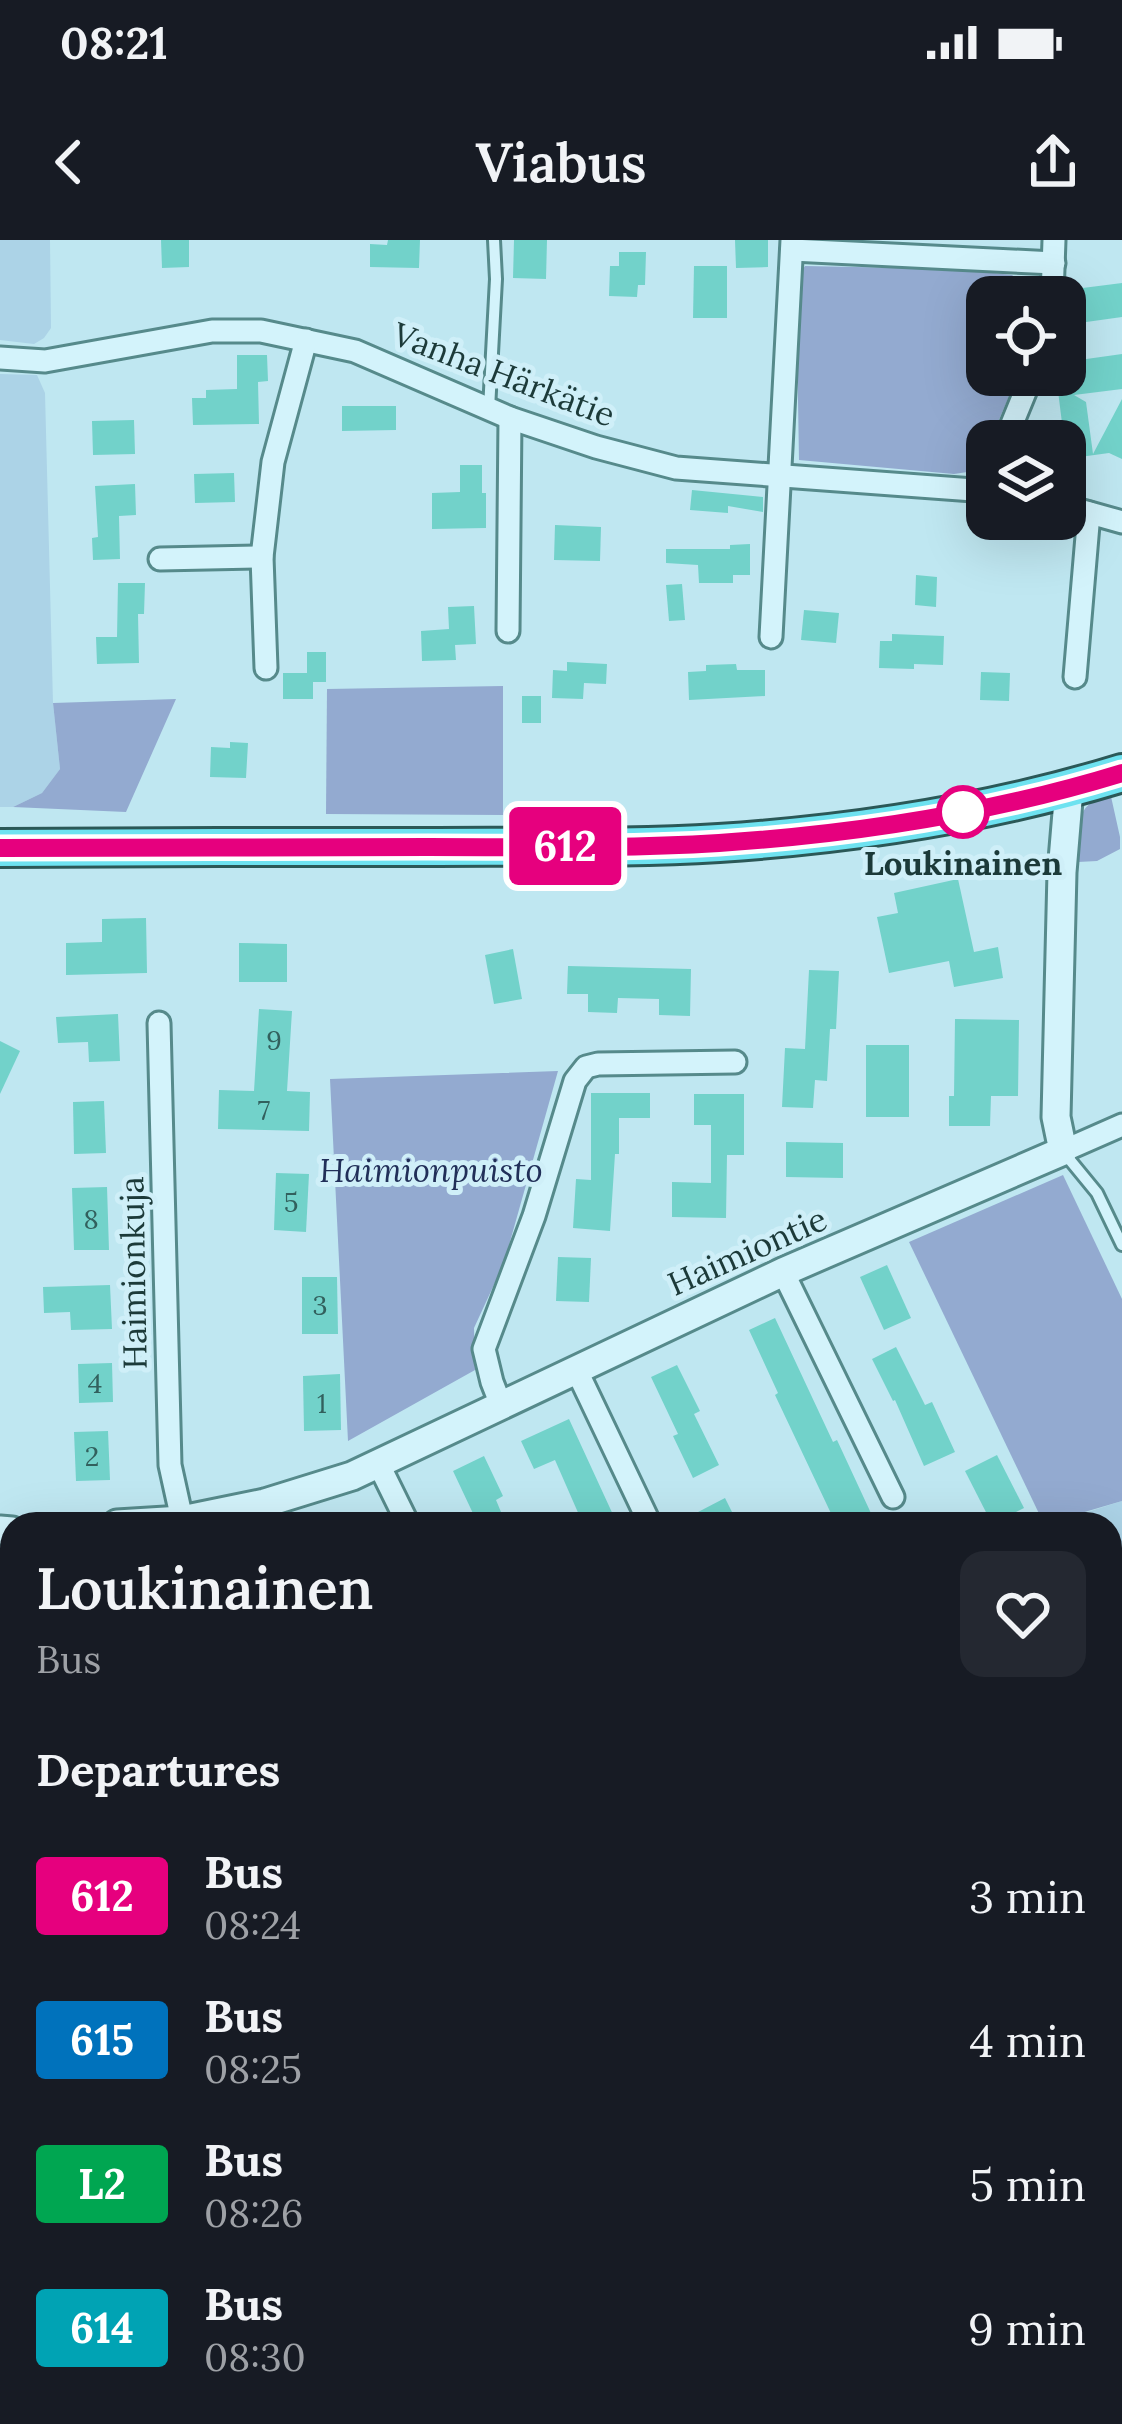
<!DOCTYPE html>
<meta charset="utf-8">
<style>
:root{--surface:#171b24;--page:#242831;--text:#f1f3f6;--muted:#9ea1a6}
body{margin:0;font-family:Lora,serif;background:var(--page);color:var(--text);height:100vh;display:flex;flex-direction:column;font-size:45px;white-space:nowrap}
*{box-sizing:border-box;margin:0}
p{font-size:39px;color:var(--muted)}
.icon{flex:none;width:66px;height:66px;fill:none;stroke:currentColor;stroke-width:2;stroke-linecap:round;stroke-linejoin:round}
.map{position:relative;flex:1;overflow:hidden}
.details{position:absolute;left:0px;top:1272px;width:1122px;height:912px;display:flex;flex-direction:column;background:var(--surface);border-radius:36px 36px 0 0;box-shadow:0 12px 48px #0002}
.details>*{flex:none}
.badge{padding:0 24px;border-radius:9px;font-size:42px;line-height:78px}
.tools{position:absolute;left:966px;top:36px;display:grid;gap:24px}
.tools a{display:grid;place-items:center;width:120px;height:120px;border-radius:24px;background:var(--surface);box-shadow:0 12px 48px #0002;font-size:60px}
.map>.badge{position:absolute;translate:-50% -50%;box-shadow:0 0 0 6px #fff}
h2{padding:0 36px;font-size:45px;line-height:108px}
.round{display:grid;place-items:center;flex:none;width:126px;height:126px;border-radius:24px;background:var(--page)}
.headline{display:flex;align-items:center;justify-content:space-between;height:204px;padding:0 36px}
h1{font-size:57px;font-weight:600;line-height:90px}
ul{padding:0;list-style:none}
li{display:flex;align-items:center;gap:36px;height:144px;padding:0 36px}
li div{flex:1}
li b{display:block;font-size:45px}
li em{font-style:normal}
li .badge{min-width:132px;font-weight:700;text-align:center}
.status{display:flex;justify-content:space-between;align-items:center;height:84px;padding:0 60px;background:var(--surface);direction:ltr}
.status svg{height:33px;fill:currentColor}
header{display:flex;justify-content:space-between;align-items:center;height:156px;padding:0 36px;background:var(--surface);font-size:54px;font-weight:600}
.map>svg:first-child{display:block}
.farmland{fill:#acd3e7}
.green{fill:#93aad0}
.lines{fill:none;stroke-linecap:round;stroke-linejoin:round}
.stream{stroke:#916987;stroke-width:6}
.building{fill:#72d2ca}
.service-casing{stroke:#568a8b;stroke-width:16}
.minor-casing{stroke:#568a8b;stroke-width:27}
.tertiary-casing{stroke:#568a8b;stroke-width:33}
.trunk-casing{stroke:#2b5857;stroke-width:42}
.service{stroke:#d3f3fb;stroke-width:10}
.minor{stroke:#d3f3fb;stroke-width:21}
.tertiary{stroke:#d3f3fb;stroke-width:27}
.trunk{stroke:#6ee2f0;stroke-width:36}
.line-casing{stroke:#fff;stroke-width:27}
.line{stroke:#e6007e;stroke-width:18}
.stop-dot{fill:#fff;stroke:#e6007e;stroke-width:6}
.labels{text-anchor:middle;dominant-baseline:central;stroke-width:10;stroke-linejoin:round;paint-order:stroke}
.number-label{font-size:27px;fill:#32605d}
.street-label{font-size:33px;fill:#1c3a39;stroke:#cfeff8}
.stop-label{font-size:33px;font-weight:bold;fill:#1c3a39;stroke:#cfeff8}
.park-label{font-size:33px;font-style:italic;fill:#212f58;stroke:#cfeff8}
</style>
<div class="status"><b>08:21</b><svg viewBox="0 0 49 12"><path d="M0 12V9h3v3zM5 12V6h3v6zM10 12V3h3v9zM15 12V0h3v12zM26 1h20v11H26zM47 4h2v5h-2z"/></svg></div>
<header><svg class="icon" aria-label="back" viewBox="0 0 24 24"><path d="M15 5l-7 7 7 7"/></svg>Viabus<svg class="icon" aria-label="share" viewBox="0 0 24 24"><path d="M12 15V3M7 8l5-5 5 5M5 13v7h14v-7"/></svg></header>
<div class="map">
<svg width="1122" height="2184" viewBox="0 0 1122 2184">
<rect width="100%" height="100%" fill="#bfe7f1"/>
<g class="farmland">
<polygon points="0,0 50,0 51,88 44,98 34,104 0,100"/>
<polygon points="0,134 37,135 45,153 53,463 60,529 42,553 13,567 0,567"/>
<polygon points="1122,1261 1122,1343 1110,1347 1110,1284 1050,1284"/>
<polygon points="1110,1392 1122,1395 1122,1674 1110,1720"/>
<polygon points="1122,1745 1122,1983 1110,1982 1110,1746"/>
<polygon points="12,1759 12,1999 0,1990 9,1942 11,1906 0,1901 0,1764"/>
<polygon points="1110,2016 1122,2018 1122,2184 535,2184 541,2172 901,2172 908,2176 910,2172 1110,2172"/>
<polygon points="12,2018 12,2172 237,2172 230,2184 0,2184 0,2147"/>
</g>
<g class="green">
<polygon points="805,26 957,29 1012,35 1030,50 1031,57 987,57 987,135 1018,135 990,201 987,201 983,219 974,231 954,234 799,220 796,40"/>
<polygon points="503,446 503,575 326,574 327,449"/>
<polygon points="176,459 126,572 13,567 42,553 60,529 53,463"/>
<path d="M1110,552L1120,597V609L1097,621L1078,622C1078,585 1072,568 1110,552Z"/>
<polygon points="558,831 504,1023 474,1088 475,1130 348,1201 330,839"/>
<polygon points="1063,935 1122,1059 1122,1261 1044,1284 909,1002"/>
<polygon points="0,1479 12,1497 12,1617 0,1620"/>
<polygon points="371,2172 541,2172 535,2184 373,2184"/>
</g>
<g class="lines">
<polyline class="stream" points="1110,2006 1122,2004"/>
</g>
<g class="building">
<polygon points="161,0 189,0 189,27 162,28"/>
<polygon points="388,0 420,0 419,28 370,27 370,4 387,5"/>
<polygon points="514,0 547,0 546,39 513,38"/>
<polygon points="735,0 768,0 768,27 736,28"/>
<polygon points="619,12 646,12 645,45 638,45 637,57 609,56 610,26 619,26"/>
<polygon points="694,26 727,26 727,78 693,78"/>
<polygon points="1122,43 1122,77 1072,84 1067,50"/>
<polygon points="1122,114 1122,149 1074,155 1086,162 1093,214 1122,159 1122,219 1109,213 1065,219 1065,201 1035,201 1033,187 1062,183 1056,135 1065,135 1065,122"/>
<polygon points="237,115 267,115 268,141 258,142 259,184 193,185 192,158 206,158 206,150 237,149"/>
<polygon points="342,166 396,166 396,190 342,191"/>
<polygon points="134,180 135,214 93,215 92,181"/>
<polygon points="460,225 482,225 482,253 486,253 486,288 432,289 432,253 460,252"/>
<polygon points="234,233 235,262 195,263 194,234"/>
<polygon points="135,244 136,275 119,276 120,319 93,320 92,298 98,297 95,246"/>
<polygon points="692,250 763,257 763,272 728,266 728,273 690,270"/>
<polygon points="555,285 601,287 600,321 554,320"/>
<polygon points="750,304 750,335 733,335 733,343 699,343 698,325 666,323 666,309 730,309 730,305"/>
<polygon points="916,335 937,337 936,367 915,365"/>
<polygon points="118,343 145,343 144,374 138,374 139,423 97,424 96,397 117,397"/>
<polygon points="682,344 685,380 669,381 666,345"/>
<polygon points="474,366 476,404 455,405 456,420 422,421 421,391 449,389 448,367"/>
<polygon points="804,370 839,373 836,403 801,400"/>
<polygon points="892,394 944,396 943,425 914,424 914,429 879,428 880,401 892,401"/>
<polygon points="307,412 326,412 326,442 313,442 313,459 283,459 283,433 307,433"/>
<polygon points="567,422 607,424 606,444 584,443 583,459 552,458 553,430 567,431"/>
<polygon points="736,424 737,430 765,430 765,456 689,460 688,432 706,431 706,425"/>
<polygon points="981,432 1010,433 1009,461 980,460"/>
<rect x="522" y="456" width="19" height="27"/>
<polygon points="230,502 248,503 246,538 210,537 211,507 230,508"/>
<polygon points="958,639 974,712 998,707 1003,738 954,747 949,721 889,733 877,677 898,673 894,653"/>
<polygon points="146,678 147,733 66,735 66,703 102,702 102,679"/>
<polygon points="239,703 287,704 287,742 239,742"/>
<polygon points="513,709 522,759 494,764 485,715"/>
<polygon points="568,726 691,729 690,776 659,775 659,759 618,758 617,773 588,772 588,754 567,754"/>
<polygon points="809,730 839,731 836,789 830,789 827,841 815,840 813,868 782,867 785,808 805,809"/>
<polygon points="259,769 292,771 287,851 310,852 309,891 218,889 219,850 254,851"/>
<polygon points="118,774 120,821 89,822 88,802 58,803 56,777"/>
<polygon points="955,779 1019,780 1018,856 991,856 990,886 949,886 949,856 954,856"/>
<polygon points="0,801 20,811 0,854"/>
<rect x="866" y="805" width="43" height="72"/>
<polygon points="591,853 650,853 650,878 619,878 619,914 615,914 610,991 573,988 576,939 591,940"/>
<polygon points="694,854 744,854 744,915 727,915 726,978 672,977 672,942 711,943 711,885 694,885"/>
<polygon points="104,861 106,913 74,914 73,862"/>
<polygon points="786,902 843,903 843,938 786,937"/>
<polygon points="276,933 309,934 306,992 274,990"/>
<polygon points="107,947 109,1010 74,1010 72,948"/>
<polygon points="558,1017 591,1018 589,1062 556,1061"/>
<polygon points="887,1025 911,1078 884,1090 860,1037"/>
<polygon points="302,1037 337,1037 338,1094 302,1094"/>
<polygon points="110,1045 112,1089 71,1090 70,1072 44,1073 43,1047"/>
<polygon points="775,1078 833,1202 837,1200 876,1284 836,1284 775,1155 778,1153 749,1090"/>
<polygon points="896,1107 925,1165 932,1162 955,1212 924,1226 895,1160 893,1161 872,1119"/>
<polygon points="112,1123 113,1162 79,1163 78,1124"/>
<polygon points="677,1125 700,1171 694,1174 719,1225 693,1238 673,1196 678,1194 651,1137"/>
<polygon points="340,1134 341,1190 304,1191 303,1136"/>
<polygon points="569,1179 615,1279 603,1284 583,1284 555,1220 534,1229 521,1201"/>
<polygon points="108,1191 110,1240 76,1241 74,1192"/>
<polygon points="997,1215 1024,1268 992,1284 965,1231"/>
<polygon points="484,1216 503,1256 496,1260 506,1284 478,1284 453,1231"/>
<polygon points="725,1258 738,1284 675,1284"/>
</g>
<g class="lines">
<g class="service-casing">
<g id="service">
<polyline points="489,169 496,39 494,0"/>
<polyline points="1065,914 1097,953 1122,1005"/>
<polyline points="0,1704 12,1705"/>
</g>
</g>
<g class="minor-casing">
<g id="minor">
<polyline points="792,10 1054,23"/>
<polyline points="1052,57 1054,0"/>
<polyline points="0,118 45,121 212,91 261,91 355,111 510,178 596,207 676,228 987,251"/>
<polyline points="1005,201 1032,135"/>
<polyline points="1065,266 1122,282"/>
<polyline points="160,319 262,317"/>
<polyline points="508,391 510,178"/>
<polyline points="771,397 792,0"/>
<polyline points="266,428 262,317 273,222 306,100"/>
<polyline points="1075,437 1089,273"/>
<polyline points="159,783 170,1225 183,1284"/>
<polyline points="1063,911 1122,885"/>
<polyline points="783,1032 893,1257"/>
<polyline points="576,1129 650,1284"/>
<polyline points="501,1165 492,1142 484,1109 534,976 575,841 586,827 598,824 735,822"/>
<polyline points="378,1223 408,1284"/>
</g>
</g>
<g class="tertiary-casing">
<g id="tertiary">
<polyline points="117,1284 182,1280 265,1263 352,1236 783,1032 1063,911 1056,877 1062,632 1069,549"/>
<polyline points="0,1290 12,1291"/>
</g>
</g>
<g class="trunk-casing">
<path id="trunk" d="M0,608C146,607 291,607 437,607C531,606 626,609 719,603C855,594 992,573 1122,533"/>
</g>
<use href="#service" class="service"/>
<use href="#minor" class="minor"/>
<use href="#tertiary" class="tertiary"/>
<use href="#trunk" class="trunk"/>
</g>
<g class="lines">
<g class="line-casing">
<path id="line" d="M0,608C143,608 285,607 428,607C525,607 623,609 719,603C855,594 992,573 1122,533"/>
</g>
<use href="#line" class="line"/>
</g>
<circle class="stop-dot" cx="963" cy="572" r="24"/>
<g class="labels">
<g class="number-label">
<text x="274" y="800">9</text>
<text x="264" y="870">7</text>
<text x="291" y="962">5</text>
<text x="91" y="979">8</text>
<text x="320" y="1065">3</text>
<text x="95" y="1143">4</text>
<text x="322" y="1163">1</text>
<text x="92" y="1216">2</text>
</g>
<g class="street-label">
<text transform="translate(504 134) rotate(21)">Vanha Härkätie</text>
<text transform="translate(747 1011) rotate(-24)">Haimiontie</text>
<text transform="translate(133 1033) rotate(-91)">Haimionkuja</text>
</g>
<g class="stop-label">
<text x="963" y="623">Loukinainen</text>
</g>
<g class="park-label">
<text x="431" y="930">Haimionpuisto</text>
</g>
</g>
</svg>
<div class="tools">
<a><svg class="icon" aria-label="locate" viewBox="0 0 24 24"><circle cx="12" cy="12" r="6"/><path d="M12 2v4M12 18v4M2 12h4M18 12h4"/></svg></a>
<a><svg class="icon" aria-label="layers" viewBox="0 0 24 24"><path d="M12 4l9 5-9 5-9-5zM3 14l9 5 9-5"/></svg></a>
</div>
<b class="badge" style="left:565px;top:606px;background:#e6007e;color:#fff">612</b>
<section class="details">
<div class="headline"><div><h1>Loukinainen</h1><p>Bus</p></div><a class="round"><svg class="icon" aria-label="heart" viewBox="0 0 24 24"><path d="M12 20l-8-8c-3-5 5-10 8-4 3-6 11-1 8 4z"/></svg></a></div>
<h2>Departures</h2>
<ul>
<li><span class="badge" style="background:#e6007e;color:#fff">612</span><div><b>Bus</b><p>08:24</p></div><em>3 min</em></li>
<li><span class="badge" style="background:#0072bc;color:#fff">615</span><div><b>Bus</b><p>08:25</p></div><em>4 min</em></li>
<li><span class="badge" style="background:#00a651;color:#fff">L2</span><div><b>Bus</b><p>08:26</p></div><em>5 min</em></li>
<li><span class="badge" style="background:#00a3b4;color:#fff">614</span><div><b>Bus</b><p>08:30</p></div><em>9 min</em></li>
</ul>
</section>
</div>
